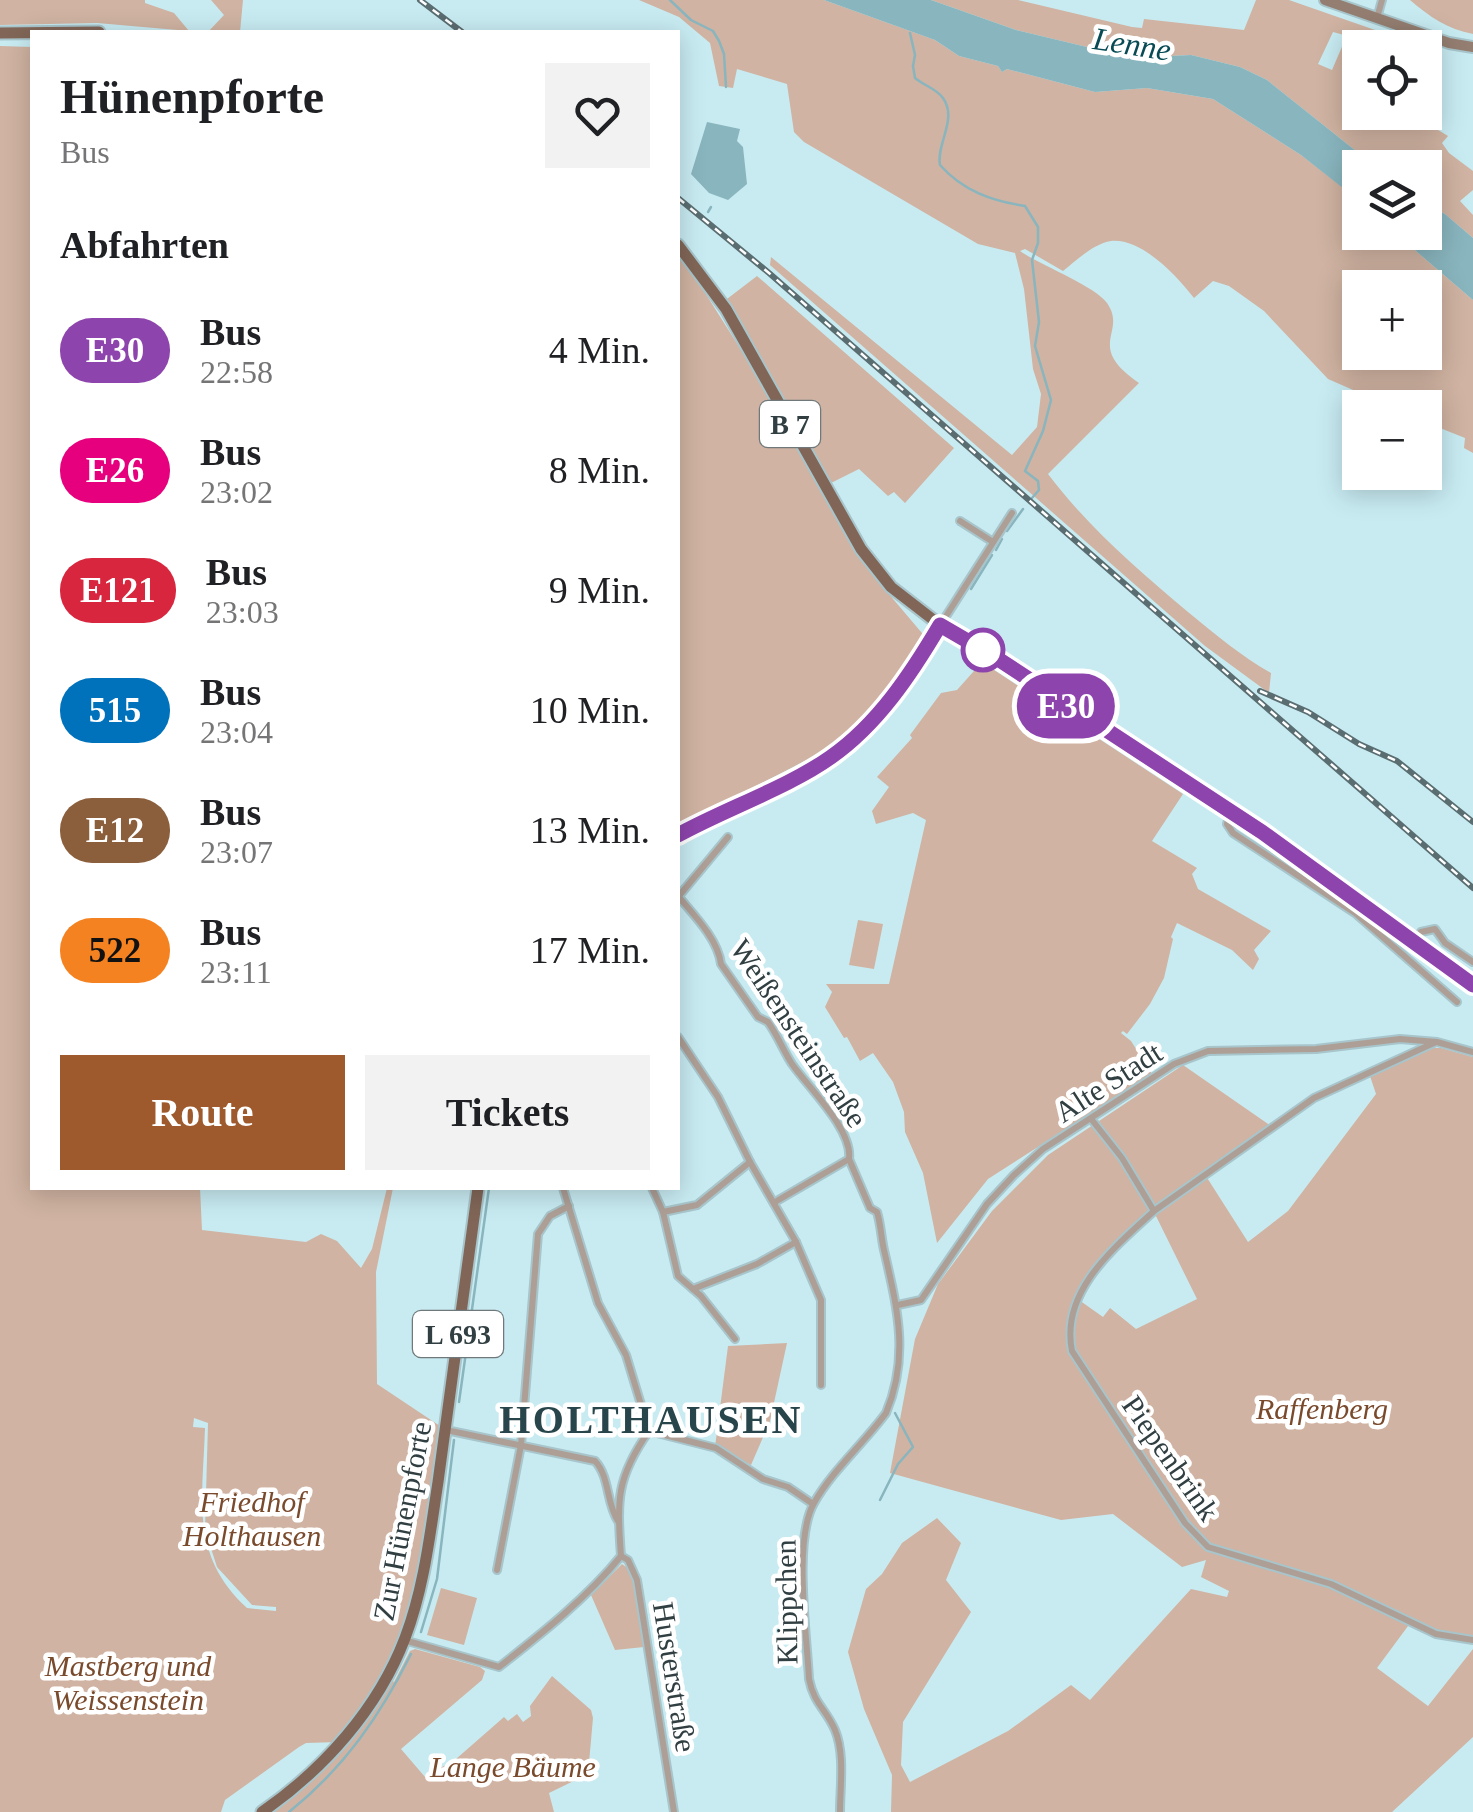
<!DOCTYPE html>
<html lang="de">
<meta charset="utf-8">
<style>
:root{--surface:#fff;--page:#f2f2f2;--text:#202124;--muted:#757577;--accent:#9e5a2c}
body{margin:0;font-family:Georgia,serif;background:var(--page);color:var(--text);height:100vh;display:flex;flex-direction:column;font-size:38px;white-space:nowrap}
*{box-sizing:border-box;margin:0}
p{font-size:32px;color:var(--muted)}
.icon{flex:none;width:55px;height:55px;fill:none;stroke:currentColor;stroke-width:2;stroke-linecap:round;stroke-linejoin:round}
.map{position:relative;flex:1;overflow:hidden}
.panel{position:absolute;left:30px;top:30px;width:650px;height:1160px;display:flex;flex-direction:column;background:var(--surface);border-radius:0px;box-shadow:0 5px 25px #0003}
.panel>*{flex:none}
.badge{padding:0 20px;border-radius:32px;font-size:35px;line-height:65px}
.controls{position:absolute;left:1342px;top:30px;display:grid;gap:20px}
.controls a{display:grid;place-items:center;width:100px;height:100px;border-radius:0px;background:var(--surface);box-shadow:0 5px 25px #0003;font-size:50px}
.map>.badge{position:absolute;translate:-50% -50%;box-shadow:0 0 0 5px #fff}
h2{padding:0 30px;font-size:38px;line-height:90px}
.round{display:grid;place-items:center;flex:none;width:105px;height:105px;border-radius:0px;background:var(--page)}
.summary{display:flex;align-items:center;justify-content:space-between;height:170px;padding:0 30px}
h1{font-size:48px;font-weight:700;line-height:75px}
.action{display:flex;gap:20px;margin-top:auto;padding:20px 30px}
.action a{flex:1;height:115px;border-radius:0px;background:var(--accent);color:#fff;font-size:40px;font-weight:700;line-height:115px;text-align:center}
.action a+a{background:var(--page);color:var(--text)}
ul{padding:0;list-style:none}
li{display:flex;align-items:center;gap:30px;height:120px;padding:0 30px}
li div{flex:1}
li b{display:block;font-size:38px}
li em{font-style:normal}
li .badge{min-width:110px;font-weight:700;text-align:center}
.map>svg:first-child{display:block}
.green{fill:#d0b3a2;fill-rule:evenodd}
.water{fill:#89b5be}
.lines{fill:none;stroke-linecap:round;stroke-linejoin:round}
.stream{stroke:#89b5be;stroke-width:2.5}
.street-casing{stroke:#a7c5cb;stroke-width:10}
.secondary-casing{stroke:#a7c5cb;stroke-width:14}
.primary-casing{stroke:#a7c5cb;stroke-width:15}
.street{stroke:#ae9f96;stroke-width:6}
.secondary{stroke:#947e71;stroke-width:10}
.primary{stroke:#816657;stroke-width:11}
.rail-casing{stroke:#5a6d71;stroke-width:6}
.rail{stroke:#fff;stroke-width:2.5;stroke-dasharray:8;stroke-linecap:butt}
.line-casing{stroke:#fff;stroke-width:22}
.line{stroke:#8e44ad;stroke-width:15}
.stop-dot{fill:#fff;stroke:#8e44ad;stroke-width:5}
.labels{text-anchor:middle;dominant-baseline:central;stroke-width:9;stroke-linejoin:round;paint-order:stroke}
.shield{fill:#fff;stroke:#6f797b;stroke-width:2.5}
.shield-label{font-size:28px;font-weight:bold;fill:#313f42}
.street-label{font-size:30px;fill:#313f42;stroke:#fff}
.park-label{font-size:30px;font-style:italic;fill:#7a4a2c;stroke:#fff}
.water-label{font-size:32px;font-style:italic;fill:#084b55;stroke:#fff}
.district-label{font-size:40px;font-weight:bold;letter-spacing:2.5px;fill:#27454b;stroke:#fff}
</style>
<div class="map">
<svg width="1473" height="1812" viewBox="0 0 1473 1812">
<rect width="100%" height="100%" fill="#c8ebf2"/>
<g class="green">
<polygon points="0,0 145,0 145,3 174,13 189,31 97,23 0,25"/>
<polygon points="211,0 243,0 240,32 208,32 224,15"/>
<path d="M639,0H824L935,40L959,56L998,66L1002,72L1007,69L1095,92L1147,88L1213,99L1301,155L1354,196L1355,214L1360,211V232L1395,233L1473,300V453L1464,448L1465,438L1425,422V408L1392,407L1328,379L1264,311L1229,286L1213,281L1194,298C1177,276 1142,238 1111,241C1093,244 1077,260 1063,271L1025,249L1020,251C1040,265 1095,286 1107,303C1128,333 1084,345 1139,383L1048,474C1088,527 1138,570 1188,612C1215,634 1241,656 1271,673L1269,693L1205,646L770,265L771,257L1012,455L1037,427L1041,394L1033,369L1024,289L1015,253L978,244L804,142L794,132L787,84L737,69L733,88L719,86L710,43L679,17ZM1360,288H1425V352H1360Z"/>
<polygon points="931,0 1018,0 1132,27 1142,28 1144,19 1244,30 1256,0 1289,0 1418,45 1388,47 1333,32 1318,64 1332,70 1344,42 1364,47 1360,48 1360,112 1410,113 1448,136 1442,143 1449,153 1473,171 1473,190 1460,201 1473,215 1473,238 1445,214 1425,203 1425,168 1376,167 1267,80 1240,67 1191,55 1150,57 1091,48 1016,30"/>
<path d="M1410,0H1473V34C1447,29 1430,17 1410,0Z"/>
<path d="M0,46L32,47V1188H200L202,1230L306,1242L321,1234L337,1241L361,1268L372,1249L387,1188H393L376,1272L377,1384L446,1430L424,1571L386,1676L394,1682L410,1651L415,1649L480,1667L485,1671L482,1680L401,1749L425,1777L456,1759L504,1717L508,1721L517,1714L523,1722L531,1716L530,1706L552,1676L591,1710L593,1718L588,1774L549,1793L554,1812H263L339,1742L306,1743L299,1747L225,1800L221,1812H0ZM194,1418L208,1423L205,1530L217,1567L252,1605L276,1607V1611L247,1608C189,1555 203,1498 205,1428L193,1427Z"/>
<polygon points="678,256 690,269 772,399 833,513 877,580 927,639 870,711 830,748 678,826"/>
<polygon points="757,276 954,448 905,503 894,492 888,496 859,469 825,486 723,302"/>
<polygon points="982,662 1183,794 1152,841 1197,868 1192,874 1198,889 1271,931 1254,950 1259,959 1253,970 1232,950 1177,923 1171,937 1173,939 1164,978 1150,1004 1127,1034 1123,1031 1121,1033 1131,1041 1152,1074 988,1179 937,1243 923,1173 905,1132 904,1112 893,1082 873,1053 860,1061 847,1037 844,1038 825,1007 832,992 826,984 889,984 926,820 913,813 876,824 872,811 889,787 877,777 912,738 910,735 941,693 957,690"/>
<polygon points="858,920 883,924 874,969 849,965"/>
<path d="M1432,1048H1441L1473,1057V1640L1436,1634L1411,1622L1377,1668L1428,1706L1473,1649V1737L1392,1812H891L892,1775L864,1709L848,1652L866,1589L882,1574L902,1543L937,1518L961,1543L946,1580L971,1612L903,1722L901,1765L910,1782L1008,1731L1071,1685L1090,1700L1191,1589L1227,1597L1229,1591L1201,1577L1206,1560L1182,1567L1113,1514L1061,1520L890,1473L915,1339L938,1284L992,1211L1048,1155L1183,1065L1271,1126L1204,1173L1248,1242L1288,1211L1376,1094L1369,1073ZM1154,1212L1197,1299L1136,1329L1110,1308L1103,1317L1079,1300L1102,1259Z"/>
<polygon points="787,1343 770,1421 751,1465 715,1447 728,1346"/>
<path d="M622,1564C643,1577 641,1624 644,1647L615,1650L591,1595Z"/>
<polygon points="441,1588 477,1598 464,1645 427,1635"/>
</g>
<g class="water">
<polygon points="824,0 931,0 1016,30 1091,48 1150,57 1191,55 1240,67 1267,80 1376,167 1360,168 1360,211 1354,215 1353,196 1301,155 1213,99 1147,88 1095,92 1007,69 1002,72 998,66 959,56 935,40"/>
<polygon points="707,122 740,129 737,141 743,147 747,184 728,200 709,193 691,174"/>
<polygon points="1425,203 1445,214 1473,238 1473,300 1395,233 1425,232"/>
</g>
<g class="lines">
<g class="stream">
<polyline points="670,0 691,20 713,31 719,41 724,54 726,87"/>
<path d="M910,33L915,55L913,66L915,78C923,85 937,89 943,98C958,119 936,144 940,165C963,191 992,201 1025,206L1038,227V243L1032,260L1039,322L1035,346L1051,400L1043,431L1025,471L1038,481L1039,490L1032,498"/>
<polyline points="708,212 711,207"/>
<polyline points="1007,531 1023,509"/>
<polyline points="996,550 1002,539"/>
<polyline points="971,589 992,555"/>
<polyline points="459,1402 489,1188"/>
<polyline points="880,1500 898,1464 913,1447 895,1413"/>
<polyline points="421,1632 437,1579 454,1440"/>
<path d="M289,1812C344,1768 380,1716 411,1654"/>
</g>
<g class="street-casing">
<g id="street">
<polyline points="1377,18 1382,0"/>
<polyline points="960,521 993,542"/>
<polyline points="941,624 1012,513"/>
<polyline points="1230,812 1227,824 1233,833 1355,913 1457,1002"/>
<path d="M678,896C693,914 718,939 721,964L758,1017L768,1022C778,1036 783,1050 792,1064C808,1087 853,1130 849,1159L870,1208L877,1212C881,1225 881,1237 884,1250C897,1307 910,1356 886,1413C864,1443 832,1471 814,1503C793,1540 807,1636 809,1679C814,1704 826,1709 835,1730C845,1754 840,1787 840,1812"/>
<polyline points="678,897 728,837"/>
<polyline points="1414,940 1421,932 1435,929 1445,943 1473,962"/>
<polyline points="678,1037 718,1097 750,1162"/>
<path d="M1092,1120L1122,1158L1154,1211C1114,1248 1060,1291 1072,1351L1185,1523L1208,1547L1331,1584L1436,1634L1473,1640"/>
<path d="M563,1188L598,1303L626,1355L649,1431C616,1478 617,1500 621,1556"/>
<polyline points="652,1188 663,1212 678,1276 701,1296 735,1339"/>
<polyline points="775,1202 849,1159"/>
<polyline points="1154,1211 1314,1098 1436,1042"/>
<polyline points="663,1212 697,1205 750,1162 796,1242 821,1300 821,1385"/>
<polyline points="693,1289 757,1264 796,1242"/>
<polyline points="898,1305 921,1300 987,1204 1014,1175 1043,1149 1174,1064 1208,1051 1316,1049 1400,1039 1437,1042 1473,1052"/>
<path d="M446,1430L595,1461C610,1477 606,1503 618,1521"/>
<polyline points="649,1431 716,1448 763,1479 788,1487 813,1504"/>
<polyline points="621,1556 628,1560 637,1580 674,1812"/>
<polyline points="497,1570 521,1445 538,1234 550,1216 569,1206"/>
<path d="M404,1640L499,1667C541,1634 587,1598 621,1556"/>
</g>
</g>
<g class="secondary-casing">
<polyline id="secondary" points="1325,0 1449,43 1473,47"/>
</g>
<g class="primary-casing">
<g id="primary">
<polyline points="0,33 99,32"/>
<polyline points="678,245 726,309 861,549 891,587 940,625 995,657 1262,832 1473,985"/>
<path d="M678,835C725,808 789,787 831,757C878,724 911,674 940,625"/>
<path d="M262,1812C323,1770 378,1709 405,1638C424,1588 430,1534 438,1482C452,1384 465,1286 478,1188"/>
</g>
</g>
<use href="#street" class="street"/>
<use href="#secondary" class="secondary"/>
<use href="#primary" class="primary"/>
<g class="rail-casing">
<g id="rail">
<polyline points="420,0 462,32"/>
<polyline points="678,198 769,273 1473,888"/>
<polyline points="1260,691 1308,712 1359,744 1397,761 1473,822"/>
</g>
</g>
<use href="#rail" class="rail"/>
</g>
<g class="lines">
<g class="line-casing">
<path id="line" d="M678,835C725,809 789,787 831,757C878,724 911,674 940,625L995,657L1262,832L1473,985"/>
</g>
<use href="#line" class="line"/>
</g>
<circle class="stop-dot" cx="983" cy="650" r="20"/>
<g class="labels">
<g class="shield">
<rect x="760" y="401" width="60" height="46" rx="8"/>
<rect x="413" y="1311" width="90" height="46" rx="8"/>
</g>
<g class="shield-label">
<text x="790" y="424">B 7</text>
<text x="458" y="1334">L 693</text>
</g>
<g class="street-label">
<text transform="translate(799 1033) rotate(56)">Weißensteinstraße</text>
<text transform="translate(1108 1082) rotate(-33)">Alte Stadt</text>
<text transform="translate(1171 1458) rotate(55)">Piepenbrink</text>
<text transform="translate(402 1521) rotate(-79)">Zur Hünenpforte</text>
<text transform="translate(786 1602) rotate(-91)">Klippchen</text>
<text transform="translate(675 1677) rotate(81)">Husterstraße</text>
</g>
<g class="park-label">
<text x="1322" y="1408">Raffenberg</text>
<text x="252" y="1501">Friedhof<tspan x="252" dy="34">Holthausen</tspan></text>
<text x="128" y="1665">Mastberg und<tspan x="128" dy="34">Weissenstein</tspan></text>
<text x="513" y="1766">Lange Bäume</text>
</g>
<g class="water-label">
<text transform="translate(1132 44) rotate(9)">Lenne</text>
</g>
<g class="district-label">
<text x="651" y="1419">HOLTHAUSEN</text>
</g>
</g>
</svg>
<div class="controls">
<a><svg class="icon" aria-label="locate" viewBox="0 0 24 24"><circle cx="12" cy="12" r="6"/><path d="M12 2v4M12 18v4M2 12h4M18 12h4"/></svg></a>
<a><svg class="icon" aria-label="layers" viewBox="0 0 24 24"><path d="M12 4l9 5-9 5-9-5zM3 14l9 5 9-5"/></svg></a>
<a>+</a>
<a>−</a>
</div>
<b class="badge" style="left:1066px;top:706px;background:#8e44ad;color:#fff">E30</b>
<section class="panel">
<div class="summary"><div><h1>Hünenpforte</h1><p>Bus</p></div><a class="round"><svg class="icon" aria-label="heart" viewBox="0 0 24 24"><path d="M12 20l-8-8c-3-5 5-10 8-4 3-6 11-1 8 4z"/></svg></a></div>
<h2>Abfahrten</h2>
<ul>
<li><span class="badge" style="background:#8e44ad;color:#fff">E30</span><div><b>Bus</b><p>22:58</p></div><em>4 Min.</em></li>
<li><span class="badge" style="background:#e6007e;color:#fff">E26</span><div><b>Bus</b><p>23:02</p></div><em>8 Min.</em></li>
<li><span class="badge" style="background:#d7263d;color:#fff">E121</span><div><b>Bus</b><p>23:03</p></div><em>9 Min.</em></li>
<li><span class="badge" style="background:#0072bc;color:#fff">515</span><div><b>Bus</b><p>23:04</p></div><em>10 Min.</em></li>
<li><span class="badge" style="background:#8b5e3c;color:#fff">E12</span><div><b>Bus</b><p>23:07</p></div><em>13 Min.</em></li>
<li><span class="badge" style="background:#f58220;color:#111">522</span><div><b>Bus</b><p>23:11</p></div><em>17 Min.</em></li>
</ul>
<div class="action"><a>Route</a><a>Tickets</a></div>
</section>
</div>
